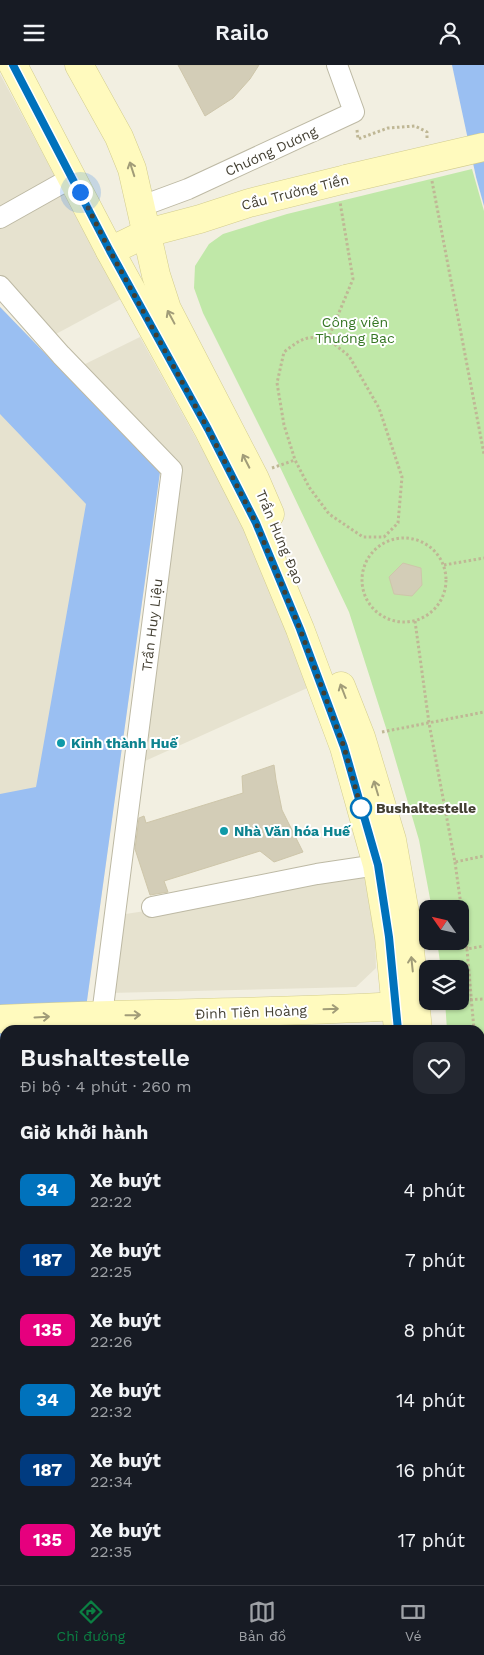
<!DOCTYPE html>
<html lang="vi">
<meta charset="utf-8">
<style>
:root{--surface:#171b24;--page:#242831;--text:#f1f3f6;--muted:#9ea1a6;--line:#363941;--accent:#0b8043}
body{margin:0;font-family:"Work Sans",sans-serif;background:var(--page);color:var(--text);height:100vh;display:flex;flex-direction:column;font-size:19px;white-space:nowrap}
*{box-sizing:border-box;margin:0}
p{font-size:16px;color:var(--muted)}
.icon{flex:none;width:28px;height:28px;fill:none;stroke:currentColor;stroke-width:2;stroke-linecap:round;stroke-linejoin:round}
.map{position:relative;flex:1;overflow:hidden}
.side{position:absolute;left:0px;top:960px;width:485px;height:560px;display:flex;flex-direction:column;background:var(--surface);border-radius:15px 15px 0 0;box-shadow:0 1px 4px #0004}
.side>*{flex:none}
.badge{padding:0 10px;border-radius:8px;font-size:18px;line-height:32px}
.needle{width:32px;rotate:304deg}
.fabs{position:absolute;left:419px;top:835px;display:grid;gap:10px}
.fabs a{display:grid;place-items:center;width:50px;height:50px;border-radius:10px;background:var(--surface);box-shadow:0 1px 4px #0004;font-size:25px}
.you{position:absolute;width:25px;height:25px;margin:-12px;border:4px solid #fff;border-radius:50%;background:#1a73e8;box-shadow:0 0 0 8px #1a73e833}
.map>.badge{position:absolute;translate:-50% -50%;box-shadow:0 0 0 2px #fff}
h2{padding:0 20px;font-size:19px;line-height:45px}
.round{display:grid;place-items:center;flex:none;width:52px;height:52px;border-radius:15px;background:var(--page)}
.overview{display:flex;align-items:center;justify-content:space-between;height:85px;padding:0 20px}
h1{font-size:24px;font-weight:600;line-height:38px}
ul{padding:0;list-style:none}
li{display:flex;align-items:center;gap:15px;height:70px;padding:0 20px}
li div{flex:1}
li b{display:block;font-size:19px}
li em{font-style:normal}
li .badge{min-width:55px;font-weight:700;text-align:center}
header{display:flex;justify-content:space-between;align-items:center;height:65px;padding:0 20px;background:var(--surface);font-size:22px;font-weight:600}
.dock{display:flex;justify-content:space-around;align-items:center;height:70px;border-top:1px solid var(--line);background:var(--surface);font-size:14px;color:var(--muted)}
.dock a{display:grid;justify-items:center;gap:2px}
.dock .selected{color:var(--accent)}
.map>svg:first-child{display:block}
.residential{fill:#e6e2cf}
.education{fill:#ece8ca}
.green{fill:#c0e8a8}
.water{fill:#9abff2}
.building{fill:#d3cdb7;stroke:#cec6aa}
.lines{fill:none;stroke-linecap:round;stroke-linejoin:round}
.lane-casing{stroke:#bdb9a4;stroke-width:12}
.street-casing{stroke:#bdb9a4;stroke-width:22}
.secondary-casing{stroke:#d3cd8f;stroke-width:29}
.primary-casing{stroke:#e7d45a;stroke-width:29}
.path{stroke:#bfb795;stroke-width:3;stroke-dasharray:2.5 2.5;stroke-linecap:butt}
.lane{stroke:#fff;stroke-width:10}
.street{stroke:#fff;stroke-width:20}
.secondary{stroke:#fffabe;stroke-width:28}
.primary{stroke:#fff28d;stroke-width:28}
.secondary-bridge-casing{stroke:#d3cd8f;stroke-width:29;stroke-linecap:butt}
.secondary-bridge{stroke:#fffabe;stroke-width:28}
.oneway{stroke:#a19c78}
.line-casing{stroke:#fff;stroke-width:11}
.line{stroke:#0072bc;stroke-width:8}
.walk{stroke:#433f32;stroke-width:5;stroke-dasharray:0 9}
.culture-dot{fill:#0f9aa8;stroke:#fff;stroke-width:2}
.stop-dot{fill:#fff;stroke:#0072bc;stroke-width:2.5}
.labels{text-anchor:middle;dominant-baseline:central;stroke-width:4;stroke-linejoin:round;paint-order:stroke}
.street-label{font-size:14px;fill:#433f32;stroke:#fff}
.park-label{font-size:14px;fill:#367624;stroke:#fff}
.culture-label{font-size:14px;font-weight:bold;fill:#0d838f;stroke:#fff;text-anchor:start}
.stop-label{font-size:14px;font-weight:bold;fill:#433f32;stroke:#fff;text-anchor:start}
</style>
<header><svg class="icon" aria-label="menu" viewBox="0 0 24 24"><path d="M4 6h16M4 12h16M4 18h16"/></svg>Railo<svg class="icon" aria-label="person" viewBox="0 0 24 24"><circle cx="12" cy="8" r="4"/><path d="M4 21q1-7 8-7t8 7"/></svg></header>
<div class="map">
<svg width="484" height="1520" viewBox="0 0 484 1520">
<rect width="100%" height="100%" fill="#f2efe1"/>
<g class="residential">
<polygon points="0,9 121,234 43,276 0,228"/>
<polygon points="0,242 160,407 85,950 88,965 5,965 5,1515 199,1515 199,1520 0,1520"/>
<polygon points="140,272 274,514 314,620 125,705 164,403 75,304"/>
<polygon points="373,811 376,903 356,922 109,928 106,852"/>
</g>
<polygon class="education" points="222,962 357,963 362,965 222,965"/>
<polygon class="green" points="472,104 484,146 484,1436 480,1415 480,965 447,965 445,936 460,936 460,904 441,904 437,876 460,876 460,844 432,844 419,775 387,666 349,547 279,400 203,248 194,223 195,201 209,179 223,169 287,149"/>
<g class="water">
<polygon points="452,0 484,0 484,141 476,112"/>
<polygon points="0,242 160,407 85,950 88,965 5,965 5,1185 0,1184 0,729 36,722 86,439 0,349"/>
<rect x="116" y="1515" width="83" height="5"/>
</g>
<g class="building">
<polygon points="178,0 259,0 250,14 233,33 205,51"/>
<polygon points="403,498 421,503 422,520 412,531 394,529 389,512"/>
<polygon points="274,700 276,715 282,745 303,787 274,797 260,786 164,816 168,827 150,830 135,784 139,753 144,751 146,758 243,728 242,711"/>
</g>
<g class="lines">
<g class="lane-casing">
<g id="lane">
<polyline points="0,1511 5,1512"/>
<polyline points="262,1515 262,1520"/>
</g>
</g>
<g class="street-casing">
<g id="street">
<polyline points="142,141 188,124 354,47 337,0"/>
<polyline points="0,153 73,112"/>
<polyline points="0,221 61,290 172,405 102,950 105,965"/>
<polyline points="152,842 317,809 377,800"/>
<polyline points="319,1515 320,1520"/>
<polyline points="209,1520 210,1515"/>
</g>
</g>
<g class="secondary-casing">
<g id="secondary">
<polyline points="13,0 110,186 208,364 256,458 300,564 344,682 377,800 389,872 398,965"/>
<polyline points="79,0 119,72 132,104 156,210 167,244 255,414 270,449"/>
<polyline points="110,186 147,168 200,154 249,138 346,114"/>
<polyline points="341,621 361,672 392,775 408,865 418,965"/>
<path d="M0,954C138,947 277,949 416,940"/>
<polyline points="480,1469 484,1472"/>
</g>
</g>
<g class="primary-casing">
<polyline id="primary" points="441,1520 475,1515"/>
</g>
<g class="path">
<polyline points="357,65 358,74 388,63 415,61 427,67 427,73"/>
<polyline points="432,116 484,389"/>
<path d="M328,274C306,270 301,274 284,287L277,318L284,360L295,395L309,422L329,449L363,472H384L398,458L402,412L379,343L349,291L328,274L353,214L340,137"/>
<polyline points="272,403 295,395"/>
<circle cx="404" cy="515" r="42"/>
<polyline points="444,500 484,493"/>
<polyline points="415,556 429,658 455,797 484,791"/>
<polyline points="382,667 484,647"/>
<polyline points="455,797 467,884 484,881"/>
<polyline points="467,884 474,965"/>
<polyline points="460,935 484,934"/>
<polyline points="480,1004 484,1003"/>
<polyline points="480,1028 484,1070"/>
<polyline points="480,1310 484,1309"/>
</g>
<use href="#lane" class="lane"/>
<use href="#street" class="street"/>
<use href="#secondary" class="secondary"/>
<use href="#primary" class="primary"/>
<g class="secondary-bridge-casing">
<polyline id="secondary-bridge" points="346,114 484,82"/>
</g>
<use href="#secondary-bridge" class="secondary-bridge"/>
</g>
<defs><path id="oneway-shaft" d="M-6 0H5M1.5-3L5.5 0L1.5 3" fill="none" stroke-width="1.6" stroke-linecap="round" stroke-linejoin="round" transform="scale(1.25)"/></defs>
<g class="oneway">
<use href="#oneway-shaft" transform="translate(132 104) rotate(-108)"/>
<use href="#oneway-shaft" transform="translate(171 252) rotate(-118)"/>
<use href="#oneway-shaft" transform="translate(246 396) rotate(-117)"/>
<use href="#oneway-shaft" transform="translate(343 626) rotate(-111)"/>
<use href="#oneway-shaft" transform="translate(376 723) rotate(-107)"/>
<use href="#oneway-shaft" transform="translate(412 899) rotate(-96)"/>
<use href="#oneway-shaft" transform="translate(331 944) rotate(-2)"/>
<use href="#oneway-shaft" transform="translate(133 950) rotate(-1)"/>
<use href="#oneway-shaft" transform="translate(42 952) rotate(-3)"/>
</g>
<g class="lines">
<g class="line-casing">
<polyline id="line" points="13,0 110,186 208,364 256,458 300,564 344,682 378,800 389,872 398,965"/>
</g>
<use href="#line" class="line"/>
<polyline class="walk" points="80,127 110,186 208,364 256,458 300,564 344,682 363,750 361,743"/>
</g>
<g class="culture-dot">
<circle cx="61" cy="678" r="5"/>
<circle cx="224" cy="766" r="5"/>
</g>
<circle class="stop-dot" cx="361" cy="743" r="10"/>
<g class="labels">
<g class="street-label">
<text transform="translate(271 86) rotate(-25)">Chương Dương</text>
<text transform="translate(295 127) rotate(-14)">Cầu Trường Tiền</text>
<text transform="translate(280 472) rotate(67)">Trần Hưng Đạo</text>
<text transform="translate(152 560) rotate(-83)">Trần Huy Liệu</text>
<text transform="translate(251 947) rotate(-2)">Đinh Tiên Hoàng</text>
</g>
<g class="park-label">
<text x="355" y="257">Công viên<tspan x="355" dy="16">Thương Bạc</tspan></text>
</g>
<g class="culture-label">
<text x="71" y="678">Kinh thành Huế</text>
<text x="234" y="766">Nhà Văn hóa Huế</text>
</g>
<g class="stop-label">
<text x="376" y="743">Bushaltestelle</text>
</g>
</g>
</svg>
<div class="fabs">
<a><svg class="needle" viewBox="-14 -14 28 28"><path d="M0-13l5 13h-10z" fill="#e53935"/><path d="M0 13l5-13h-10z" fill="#9ea1a6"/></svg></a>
<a><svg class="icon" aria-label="layers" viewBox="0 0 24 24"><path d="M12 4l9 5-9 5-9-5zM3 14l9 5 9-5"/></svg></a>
</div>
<div class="you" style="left:80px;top:127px"></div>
<section class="side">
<div class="overview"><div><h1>Bushaltestelle</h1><p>Đi bộ · 4 phút · 260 m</p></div><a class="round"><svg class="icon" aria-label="heart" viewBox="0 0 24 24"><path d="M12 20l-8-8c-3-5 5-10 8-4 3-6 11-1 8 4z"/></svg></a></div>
<h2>Giờ khởi hành</h2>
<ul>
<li><span class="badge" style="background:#0072bc;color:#fff">34</span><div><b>Xe buýt</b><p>22:22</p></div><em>4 phút</em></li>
<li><span class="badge" style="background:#003b80;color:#fff">187</span><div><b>Xe buýt</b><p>22:25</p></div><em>7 phút</em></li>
<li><span class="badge" style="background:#e6007e;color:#fff">135</span><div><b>Xe buýt</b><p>22:26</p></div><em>8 phút</em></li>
<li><span class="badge" style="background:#0072bc;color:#fff">34</span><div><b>Xe buýt</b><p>22:32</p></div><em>14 phút</em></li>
<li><span class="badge" style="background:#003b80;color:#fff">187</span><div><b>Xe buýt</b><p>22:34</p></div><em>16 phút</em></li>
<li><span class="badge" style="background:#e6007e;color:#fff">135</span><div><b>Xe buýt</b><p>22:35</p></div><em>17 phút</em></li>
</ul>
</section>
</div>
<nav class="dock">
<a class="selected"><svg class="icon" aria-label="directions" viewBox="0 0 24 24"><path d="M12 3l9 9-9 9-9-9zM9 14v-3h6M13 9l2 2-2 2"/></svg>Chỉ đường</a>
<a><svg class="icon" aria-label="map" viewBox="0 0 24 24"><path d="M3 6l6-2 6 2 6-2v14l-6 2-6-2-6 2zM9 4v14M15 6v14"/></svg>Bản đồ</a>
<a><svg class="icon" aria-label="tickets" viewBox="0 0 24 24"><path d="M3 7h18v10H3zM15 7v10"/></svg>Vé</a>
</nav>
